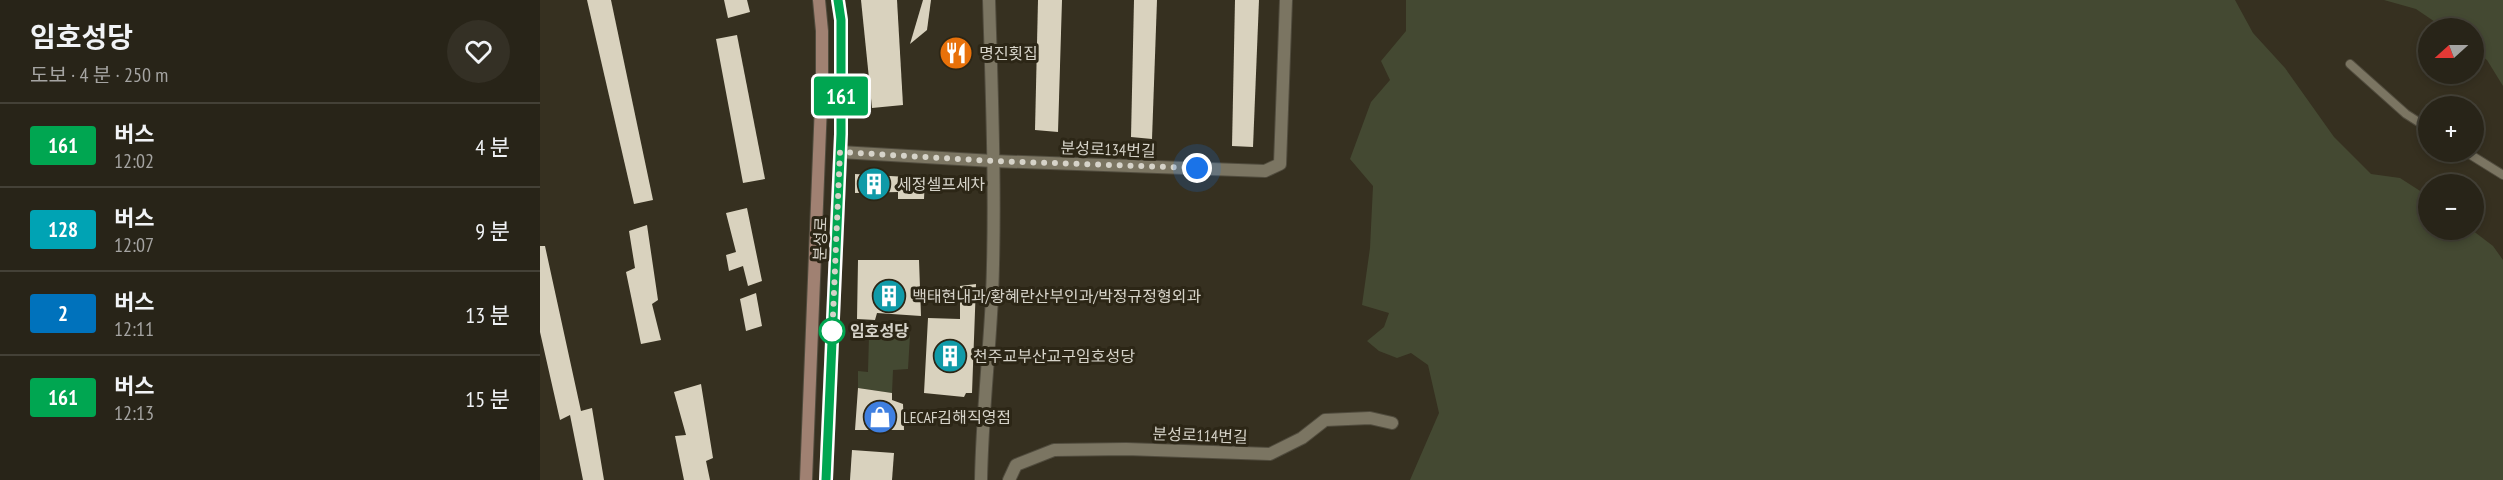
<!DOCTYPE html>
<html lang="ko">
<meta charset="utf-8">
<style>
:root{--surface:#282418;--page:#343025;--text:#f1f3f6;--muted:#a5a4a2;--line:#444137}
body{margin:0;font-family:"PT Sans Narrow","Noto Sans KR",sans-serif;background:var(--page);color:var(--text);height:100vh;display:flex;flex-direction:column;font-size:22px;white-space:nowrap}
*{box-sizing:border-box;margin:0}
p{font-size:20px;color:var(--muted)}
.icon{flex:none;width:33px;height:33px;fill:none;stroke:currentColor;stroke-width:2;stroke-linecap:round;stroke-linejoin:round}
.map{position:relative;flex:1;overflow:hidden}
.drawer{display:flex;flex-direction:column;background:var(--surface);width:540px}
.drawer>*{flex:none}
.badge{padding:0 12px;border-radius:4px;font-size:21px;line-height:39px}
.needle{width:39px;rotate:249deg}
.controls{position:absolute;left:1878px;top:18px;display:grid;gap:12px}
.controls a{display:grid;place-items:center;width:66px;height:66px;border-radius:50%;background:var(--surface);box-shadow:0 3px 9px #0003,0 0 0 2px var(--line);font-size:30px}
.you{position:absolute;width:30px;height:30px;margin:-15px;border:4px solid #fff;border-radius:50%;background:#1a73e8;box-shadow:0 0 0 9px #1a73e833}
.map>.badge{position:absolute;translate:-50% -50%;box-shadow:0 0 0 3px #fff}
.round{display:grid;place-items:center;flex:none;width:63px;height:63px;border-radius:32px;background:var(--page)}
.head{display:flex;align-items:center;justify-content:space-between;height:102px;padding:0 30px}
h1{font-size:28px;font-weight:700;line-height:45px}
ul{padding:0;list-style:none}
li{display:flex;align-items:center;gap:18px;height:84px;padding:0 30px;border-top:2px solid var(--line)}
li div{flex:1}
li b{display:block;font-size:22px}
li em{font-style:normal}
li .badge{min-width:66px;font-weight:700;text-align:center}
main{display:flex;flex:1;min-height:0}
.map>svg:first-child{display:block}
.green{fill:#444932}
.building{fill:#d9d2be}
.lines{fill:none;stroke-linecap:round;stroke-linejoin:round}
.service-casing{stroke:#514c3e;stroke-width:10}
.minor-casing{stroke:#514c3e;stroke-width:14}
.secondary-casing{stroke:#514c3e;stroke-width:14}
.service{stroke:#7b7562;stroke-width:8}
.minor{stroke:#7b7562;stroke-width:12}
.secondary{stroke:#a08172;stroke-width:12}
.line-casing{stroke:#fff;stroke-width:14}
.line{stroke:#00a651;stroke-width:9}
.walk{stroke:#d6d3c9;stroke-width:6;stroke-dasharray:0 10.8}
.stop-dot{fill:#fff;stroke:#00a651;stroke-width:3}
.labels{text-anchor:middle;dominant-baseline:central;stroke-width:6;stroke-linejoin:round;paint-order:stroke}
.poi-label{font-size:16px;fill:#d6d3c9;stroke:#2c2616;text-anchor:start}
.street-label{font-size:16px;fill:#d6d3c9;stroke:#2c2616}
.stop-label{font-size:16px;font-weight:bold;fill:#d6d3c9;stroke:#2c2616;text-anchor:start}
</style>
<main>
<section class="drawer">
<div class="head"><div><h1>임호성당</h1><p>도보 · 4 분 · 250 m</p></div><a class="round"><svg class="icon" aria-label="heart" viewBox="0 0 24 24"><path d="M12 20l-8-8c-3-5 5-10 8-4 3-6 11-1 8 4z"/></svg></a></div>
<ul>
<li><span class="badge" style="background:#00a651;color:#fff">161</span><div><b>버스</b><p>12:02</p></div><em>4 분</em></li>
<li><span class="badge" style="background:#00a3b4;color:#fff">128</span><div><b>버스</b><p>12:07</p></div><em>9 분</em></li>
<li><span class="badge" style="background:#0072bc;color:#fff">2</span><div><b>버스</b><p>12:11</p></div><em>13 분</em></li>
<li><span class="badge" style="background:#00a651;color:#fff">161</span><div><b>버스</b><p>12:13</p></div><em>15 분</em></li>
</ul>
</section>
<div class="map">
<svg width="1963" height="480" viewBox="0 0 1963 480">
<rect width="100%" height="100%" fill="#363020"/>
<g class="green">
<polygon points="866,0 1695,0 1713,33 1745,68 1794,137 1831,174 1860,178 1888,196 1888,230 1932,230 1953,246 1963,260 1963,480 870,480 899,413 888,365 871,353 857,358 839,351 827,341 844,327 849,313 822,305 830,248 833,186 810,159 831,102 850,80 841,61 866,31"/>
<polygon points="1844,0 1963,0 1963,86 1947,60 1934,50 1934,28 1904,28 1876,9"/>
<polygon points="329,335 370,335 368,369 353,370 352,393 318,388 318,371 328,372"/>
</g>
<g class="building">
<polygon points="47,0 71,0 113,200 94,204"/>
<polygon points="184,0 207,0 210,12 188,18"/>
<polygon points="321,0 357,0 363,105 332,108"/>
<polygon points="383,0 391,0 387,30 370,44"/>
<polygon points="498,0 522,0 518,132 495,130"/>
<polygon points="594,0 617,0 612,139 591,137"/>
<polygon points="695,0 719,0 713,147 692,146"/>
<polygon points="197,35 225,179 203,183 176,39"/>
<polygon points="315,174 385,178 384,199 358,199 358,192 315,193"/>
<polygon points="207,208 222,281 208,286 203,266 189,271 186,255 196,252 186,213"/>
<polygon points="107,225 118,300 112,304 121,340 101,344 86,272 95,268 89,231"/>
<polygon points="0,246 5,246 41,411 52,408 64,480 43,480 30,415 20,420 0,332"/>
<polygon points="318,260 379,260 381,316 337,313 335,320 317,319"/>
<polygon points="436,284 432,393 426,393 424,397 384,393 388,318 420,319 420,286"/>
<polygon points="216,293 222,326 206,331 200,299"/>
<polygon points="161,384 173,458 166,461 170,480 144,480 135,436 146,435 134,392"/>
<polygon points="318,388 352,393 352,400 363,404 364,430 315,430"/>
<polygon points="312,450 354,453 352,480 310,480"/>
</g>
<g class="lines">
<g class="service-casing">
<g id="service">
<polyline points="1810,64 1866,114 1888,128"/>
<polyline points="1926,152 1963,175"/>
</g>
</g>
<g class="minor-casing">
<g id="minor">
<polyline points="300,152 453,161 725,171 740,164 746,0"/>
<path d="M441,480C442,419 449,358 452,297C456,198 452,99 449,0"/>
<polyline points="469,480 476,465 514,450 586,449 730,454 762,438 785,420 830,418 852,423"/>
</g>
</g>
<g class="secondary-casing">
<g id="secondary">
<polyline points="266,480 282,79 282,31 279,0"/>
<polyline points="286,480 301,134 301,20 298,0"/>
</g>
</g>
<use href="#service" class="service"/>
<use href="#minor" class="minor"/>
<use href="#secondary" class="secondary"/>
</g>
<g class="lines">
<g class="line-casing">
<polyline id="line" points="286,480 301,134 301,20 298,0"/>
</g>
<use href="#line" class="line"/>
<polyline class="walk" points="292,331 292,339 300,152 453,161 657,168"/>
</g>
<defs>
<g id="restaurant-disc" transform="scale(1.725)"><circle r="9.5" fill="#e8710a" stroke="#2c2616"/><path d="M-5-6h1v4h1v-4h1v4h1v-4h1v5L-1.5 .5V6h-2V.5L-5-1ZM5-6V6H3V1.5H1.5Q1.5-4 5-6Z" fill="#fff"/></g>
<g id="building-disc" transform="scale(1.725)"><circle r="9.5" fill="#0f9aa8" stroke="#2c2616"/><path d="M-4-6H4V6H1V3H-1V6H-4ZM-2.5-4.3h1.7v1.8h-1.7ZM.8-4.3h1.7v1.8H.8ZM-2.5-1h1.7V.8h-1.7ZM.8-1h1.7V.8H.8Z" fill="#fff"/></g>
<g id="shop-disc" transform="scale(1.725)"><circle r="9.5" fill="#3f7fe0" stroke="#2c2616"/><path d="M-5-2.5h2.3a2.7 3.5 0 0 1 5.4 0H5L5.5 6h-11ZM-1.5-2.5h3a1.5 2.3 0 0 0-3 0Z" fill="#fff"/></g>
</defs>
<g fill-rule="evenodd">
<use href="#restaurant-disc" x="416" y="53"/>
<use href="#building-disc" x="334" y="184"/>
<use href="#building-disc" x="349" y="296"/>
<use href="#building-disc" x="410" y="356"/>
<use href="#shop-disc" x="340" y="417"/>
</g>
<circle class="stop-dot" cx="292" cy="331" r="12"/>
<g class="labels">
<g class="poi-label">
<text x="439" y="53">명진횟집</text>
<text x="357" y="184">세정셀프세차</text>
<text x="372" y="296">백태현내과/황혜란산부인과/박정규정형외과</text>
<text x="433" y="356">천주교부산교구임호성당</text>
<text x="363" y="417">LECAF김해직영점</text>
</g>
<g class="street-label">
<text transform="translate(568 149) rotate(2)">분성로134번길</text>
<text transform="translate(280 239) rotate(-88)">분성로</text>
<text transform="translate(660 435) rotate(2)">분성로114번길</text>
</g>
<g class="stop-label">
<text x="310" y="331">임호성당</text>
</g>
</g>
</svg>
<div class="controls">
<a><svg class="needle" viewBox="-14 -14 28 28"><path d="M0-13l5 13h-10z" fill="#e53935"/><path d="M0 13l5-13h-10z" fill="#a5a4a2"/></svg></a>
<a>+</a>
<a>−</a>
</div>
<div class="you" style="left:657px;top:168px"></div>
<b class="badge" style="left:301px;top:96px;background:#00a651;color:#fff">161</b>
</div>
</main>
